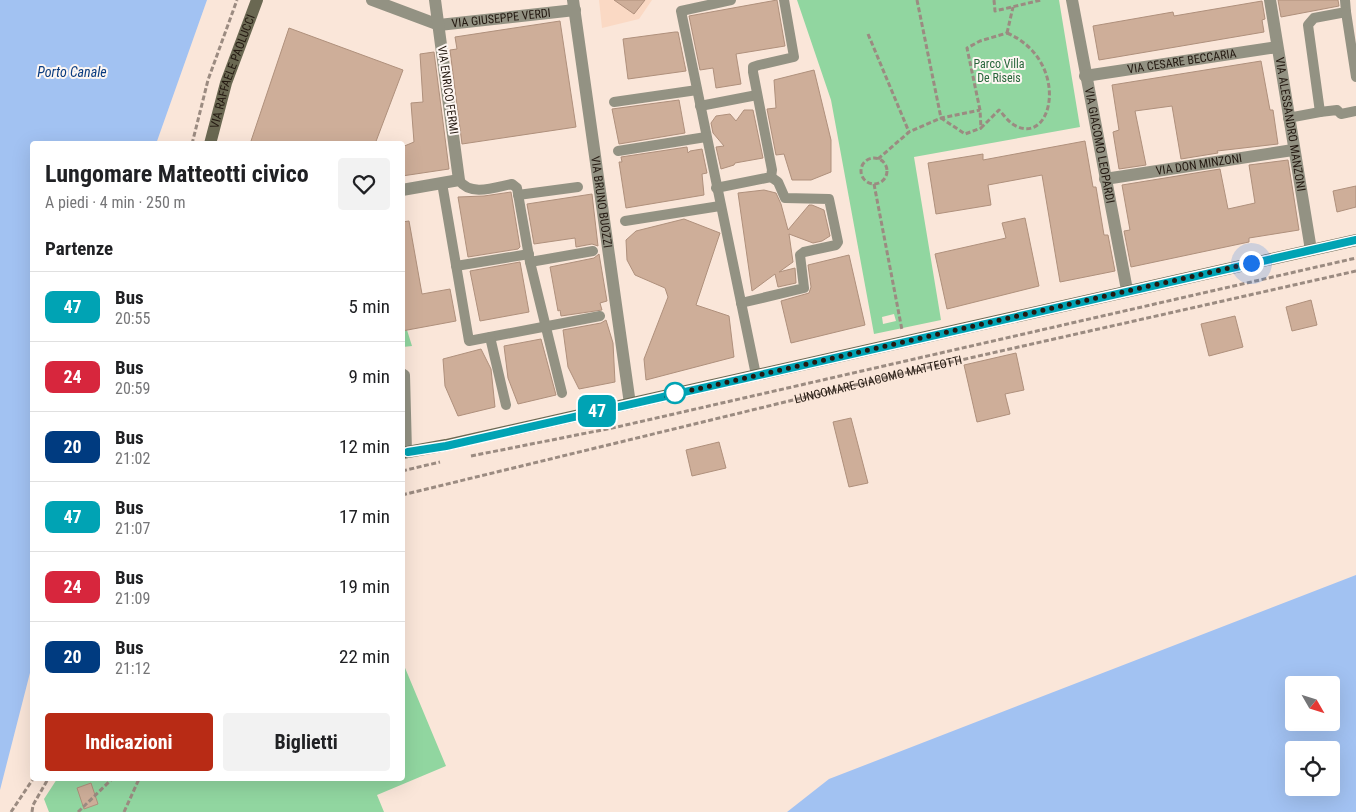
<!DOCTYPE html>
<html lang="it">
<meta charset="utf-8">
<style>
:root{--surface:#fff;--page:#f2f2f2;--text:#202124;--muted:#757577;--line:#e0e0e0;--accent:#b82b15}
body{margin:0;font-family:"Roboto Condensed",sans-serif;background:var(--page);color:var(--text);height:100vh;display:flex;flex-direction:column;font-size:19px;white-space:nowrap}
*{box-sizing:border-box;margin:0}
p{font-size:16px;color:var(--muted)}
.icon{flex:none;width:28px;height:28px;fill:none;stroke:currentColor;stroke-width:2;stroke-linecap:round;stroke-linejoin:round}
.map{position:relative;flex:1;overflow:hidden}
.drawer{position:absolute;left:30px;top:141px;width:375px;height:640px;display:flex;flex-direction:column;background:var(--surface);border-radius:5px;box-shadow:0 5px 20px #0002}
.drawer>*{flex:none}
.badge{padding:0 10px;border-radius:8px;font-size:18px;line-height:32px}
.needle{width:32px;rotate:129deg}
.buttons{position:absolute;left:1285px;top:676px;display:grid;gap:10px}
.buttons a{display:grid;place-items:center;width:55px;height:55px;border-radius:5px;background:var(--surface);box-shadow:0 5px 20px #0002;font-size:25px}
.you{position:absolute;width:25px;height:25px;margin:-12px;border:4px solid #fff;border-radius:50%;background:#1a73e8;box-shadow:0 0 0 8px #1a73e833}
.map>.badge{position:absolute;translate:-50% -50%;box-shadow:0 0 0 2px #fff}
h2{padding:0 15px;font-size:19px;line-height:45px}
.round{display:grid;place-items:center;flex:none;width:52px;height:52px;border-radius:5px;background:var(--page)}
.headline{display:flex;align-items:center;justify-content:space-between;height:85px;padding:0 15px}
h1{font-size:24px;font-weight:700;line-height:38px}
.button{display:flex;gap:10px;margin-top:auto;padding:10px 15px}
.button a{flex:1;height:58px;border-radius:5px;background:var(--accent);color:#fff;font-size:20px;font-weight:700;line-height:58px;text-align:center}
.button a+a{background:var(--page);color:var(--text)}
ul{padding:0;list-style:none}
li{display:flex;align-items:center;gap:15px;height:70px;padding:0 15px;border-top:1px solid var(--line)}
li div{flex:1}
li b{display:block;font-size:19px}
li em{font-style:normal}
li .badge{min-width:55px;font-weight:700;text-align:center}
.map>svg:first-child{display:block}
.built{fill:#fad9c4}
.green{fill:#91d6a0;fill-rule:evenodd}
.water{fill:#a2c2f2;fill-rule:evenodd}
.building{fill:#ceae99;stroke:#af907c}
.lines{fill:none;stroke-linecap:round;stroke-linejoin:round}
.path{stroke:#9b8b81;stroke-width:3;stroke-dasharray:5 2.5;stroke-linecap:butt}
.lane{stroke:#939283;stroke-width:10}
.street{stroke:#939283;stroke-width:12}
.secondary{stroke:#6a6852;stroke-width:12}
.line-casing{stroke:#fff;stroke-width:11}
.line{stroke:#00a3b4;stroke-width:8}
.walk{stroke:#241911;stroke-width:5;stroke-dasharray:0 9}
.stop-dot{fill:#fff;stroke:#00a3b4;stroke-width:2.5}
.labels{text-anchor:middle;dominant-baseline:central;stroke-width:4;stroke-linejoin:round;paint-order:stroke}
.street-label{font-size:12px;fill:#241911;stroke:#fdf6f2}
.park-label{font-size:12px;fill:#28663b;stroke:#fdf6f2}
.water-label{font-size:14px;font-style:italic;fill:#0a3c80;stroke:#fdf6f2}
</style>
<div class="map">
<svg width="1356" height="812" viewBox="0 0 1356 812">
<rect width="100%" height="100%" fill="#fae6d9"/>
<polygon class="built" points="599,0 652,0 639,19 602,28"/>
<g class="green">
<path d="M797,0H1059L1080,127L914,157L941,320L874,334L831,100ZM894,314L896,321L883,324L882,317Z"/>
<polygon points="403,330 407,330 412,346 403,347"/>
<polygon points="403,663 446,766 377,795 384,812 49,812 44,799 57,779 402,779"/>
</g>
<g class="water">
<polygon points="0,0 207,0 156,144 32,144 32,665 0,790"/>
<path d="M1356,575V812H787L829,779ZM1294,685H1331V722H1294ZM1294,750H1331V788H1294Z"/>
</g>
<g class="building">
<polygon points="614,0 645,0 634,14"/>
<polygon points="777,0 785,46 736,54 741,84 716,88 713,68 700,70 689,16"/>
<polygon points="1278,0 1338,0 1339,6 1281,17"/>
<polygon points="1262,1 1265,19 1262,20 1264,32 1099,60 1093,26 1173,12 1174,16"/>
<polygon points="560,21 576,127 462,144 450,50 457,49 455,37"/>
<polygon points="289,28 403,70 375,144 250,144"/>
<polygon points="675,32 678,32 686,71 628,79 623,39"/>
<polygon points="434,52 449,169 402,176 402,147 414,142 411,103 423,102 420,54"/>
<polygon points="1261,61 1270,110 1273,110 1278,144 1217,151 1218,153 1181,159 1172,106 1135,111 1146,165 1119,169 1113,132 1119,130 1112,85"/>
<polygon points="814,70 831,140 831,172 811,180 792,180 784,154 776,155 767,109 776,108 774,80"/>
<polygon points="679,100 685,133 619,144 612,109"/>
<polygon points="744,110 753,110 763,158 735,163 734,165 721,169 716,147 724,146 713,133 711,123 716,116 730,114 736,121"/>
<polygon points="1085,141 1093,187 1096,187 1104,235 1108,235 1115,271 1060,282 1042,175 988,185 991,205 936,214 928,163 983,154 983,160"/>
<polygon points="687,147 688,153 690,151 702,149 707,173 702,174 704,195 626,208 619,162 622,162 621,157"/>
<polygon points="1288,160 1299,230 1249,238 1249,242 1131,267 1124,231 1130,230 1122,185 1220,169 1228,209 1255,203 1249,165"/>
<polygon points="1356,186 1356,207 1337,212 1333,191"/>
<polygon points="764,190 776,193 781,204 788,230 809,205 812,205 824,210 830,236 822,241 813,243 789,234 793,262 779,272 795,268 796,283 778,287 775,274 752,291 738,193"/>
<polygon points="511,192 520,247 518,249 468,257 458,197 484,196"/>
<polygon points="592,194 598,246 592,244 576,247 575,238 534,244 527,204"/>
<polygon points="1025,218 1039,286 947,309 935,254 1006,238 1002,223"/>
<polygon points="684,219 720,233 696,305 729,316 734,357 646,380 644,359 668,297 665,288 635,275 627,260 626,240 636,231"/>
<polygon points="409,221 422,294 450,289 456,321 402,331 402,222"/>
<polygon points="599,254 607,301 600,303 602,310 561,316 560,310 558,311 550,267 594,258"/>
<polygon points="849,255 865,325 791,343 781,301 809,293 811,287 808,265"/>
<polygon points="520,262 529,312 480,321 470,271"/>
<polygon points="1311,300 1317,325 1292,331 1286,307"/>
<polygon points="1235,316 1243,347 1209,356 1201,324"/>
<polygon points="606,320 613,343 615,382 579,389 568,367 563,330 601,323"/>
<polygon points="541,339 556,395 518,404 508,378 504,346"/>
<polygon points="481,349 491,369 495,407 458,416 445,386 443,359"/>
<polygon points="1016,353 1024,390 1005,394 1010,414 977,422 964,365"/>
<polygon points="851,418 868,483 849,487 833,422"/>
<polygon points="719,442 726,468 692,476 686,450"/>
<polygon points="91,783 98,804 84,809 77,788"/>
</g>
<g class="lines">
<g class="path">
<polyline points="917,0 941,118 965,134 981,128"/>
<polyline points="994,0 995,11 1041,0"/>
<path d="M1007,33C1070,60 1054,145 1016,126C1009,123 1004,115 999,110L981,128L980,110L967,48L980,41Z"/>
<polyline points="1007,33 1013,7"/>
<polyline points="868,34 909,132"/>
<polyline points="192,144 208,80 237,0"/>
<circle cx="874" cy="171" r="13"/>
<polyline points="878,159 909,132 941,118 980,110"/>
<polyline points="874,184 902,330"/>
<polyline points="471,456 617,427 1356,258"/>
<polyline points="402,471 440,462"/>
<path id="s1" d="M402,495L921,369L1356,271"/>
<polyline points="11,812 33,779"/>
<polyline points="32,812 33,805 48,779"/>
<polyline points="78,812 112,779"/>
<polyline points="124,812 139,779"/>
</g>
<g class="lane">
<polyline points="731,0 681,11 756,375"/>
<polyline points="1345,0 1346,12 1314,18 1308,25 1320,112 1337,110 1341,114 1356,111"/>
<polyline points="1346,12 1356,77"/>
<polyline points="614,102 697,90"/>
<polyline points="700,106 757,95"/>
<polyline points="1288,118 1320,112"/>
<polyline points="618,151 706,137"/>
<path d="M459,180C470,197 496,187 512,184L517,188L530,262L562,393"/>
<polyline points="442,183 469,341 600,316"/>
<polyline points="716,188 771,177 772,170 753,72 753,67 759,65 794,57 784,0"/>
<polyline points="518,195 578,187"/>
<polyline points="625,221 720,206"/>
<polyline points="530,262 593,251"/>
<polyline points="456,266 529,254"/>
<polyline points="741,303 804,288 800,255 804,252 836,245 838,242 829,199 785,198 778,182 771,177"/>
<polyline points="490,337 506,405"/>
<polyline points="402,373 405,375 407,452"/>
</g>
<g class="street">
<path id="s2" d="M372,0L439,25L575,10"/>
<path id="s3" d="M573,0L630,404"/>
<path id="s4" d="M1072,0L1127,290"/>
<path id="s5" d="M1270,0L1311,250"/>
<path id="s6" d="M1085,76L1277,47"/>
<path id="s7" d="M1105,179L1293,150"/>
<polyline points="402,190 459,180 435,0"/>
</g>
<g class="secondary">
<path id="s8" d="M210,144L226,83L257,0"/>
<polyline points="402,453 446,445 1356,240"/>
</g>
</g>
<g class="lines">
<g class="line-casing">
<polyline id="line" points="408,452 446,446 1356,240"/>
</g>
<use href="#line" class="line"/>
<polyline class="walk" points="675,393 666,396 1251,263"/>
</g>
<circle class="stop-dot" cx="675" cy="393" r="10"/>
<g class="labels">
<g class="street-label">
<text stroke="none"><textPath href="#s2" startOffset="134">VIA GIUSEPPE VERDI</textPath></text>
<text stroke="none"><textPath href="#s6" startOffset="98">VIA CESARE BECCARIA</textPath></text>
<text stroke="none"><textPath href="#s8" startOffset="76">VIA RAFFAELE PAOLUCCI</textPath></text>
<text transform="translate(448 90) rotate(82)">VIA ENRICO FERMI</text>
<text stroke="none"><textPath href="#s5" startOffset="126">VIA ALESSANDRO MANZONI</textPath></text>
<text stroke="none"><textPath href="#s4" startOffset="148">VIA GIACOMO LEOPARDI</textPath></text>
<text stroke="none"><textPath href="#s7" startOffset="95">VIA DON MINZONI</textPath></text>
<text stroke="none"><textPath href="#s3" startOffset="204">VIA BRUNO BUOZZI</textPath></text>
<text stroke="none"><textPath href="#s1" startOffset="490">LUNGOMARE GIACOMO MATTEOTTI</textPath></text>
</g>
<g class="park-label">
<text x="999" y="64">Parco Villa<tspan x="999" dy="14">De Riseis</tspan></text>
</g>
<g class="water-label">
<text x="72" y="72">Porto Canale</text>
</g>
</g>
</svg>
<div class="buttons">
<a><svg class="needle" viewBox="-14 -14 28 28"><path d="M0-13l5 13h-10z" fill="#e53935"/><path d="M0 13l5-13h-10z" fill="#757577"/></svg></a>
<a><svg class="icon" aria-label="locate" viewBox="0 0 24 24"><circle cx="12" cy="12" r="6"/><path d="M12 2v4M12 18v4M2 12h4M18 12h4"/></svg></a>
</div>
<div class="you" style="left:1251px;top:263px"></div>
<b class="badge" style="left:597px;top:411px;background:#00a3b4;color:#fff">47</b>
<section class="drawer">
<div class="headline"><div><h1>Lungomare Matteotti civico</h1><p>A piedi · 4 min · 250 m</p></div><a class="round"><svg class="icon" aria-label="heart" viewBox="0 0 24 24"><path d="M12 20l-8-8c-3-5 5-10 8-4 3-6 11-1 8 4z"/></svg></a></div>
<h2>Partenze</h2>
<ul>
<li><span class="badge" style="background:#00a3b4;color:#fff">47</span><div><b>Bus</b><p>20:55</p></div><em>5 min</em></li>
<li><span class="badge" style="background:#d7263d;color:#fff">24</span><div><b>Bus</b><p>20:59</p></div><em>9 min</em></li>
<li><span class="badge" style="background:#003b80;color:#fff">20</span><div><b>Bus</b><p>21:02</p></div><em>12 min</em></li>
<li><span class="badge" style="background:#00a3b4;color:#fff">47</span><div><b>Bus</b><p>21:07</p></div><em>17 min</em></li>
<li><span class="badge" style="background:#d7263d;color:#fff">24</span><div><b>Bus</b><p>21:09</p></div><em>19 min</em></li>
<li><span class="badge" style="background:#003b80;color:#fff">20</span><div><b>Bus</b><p>21:12</p></div><em>22 min</em></li>
</ul>
<div class="button"><a>Indicazioni</a><a>Biglietti</a></div>
</section>
</div>
